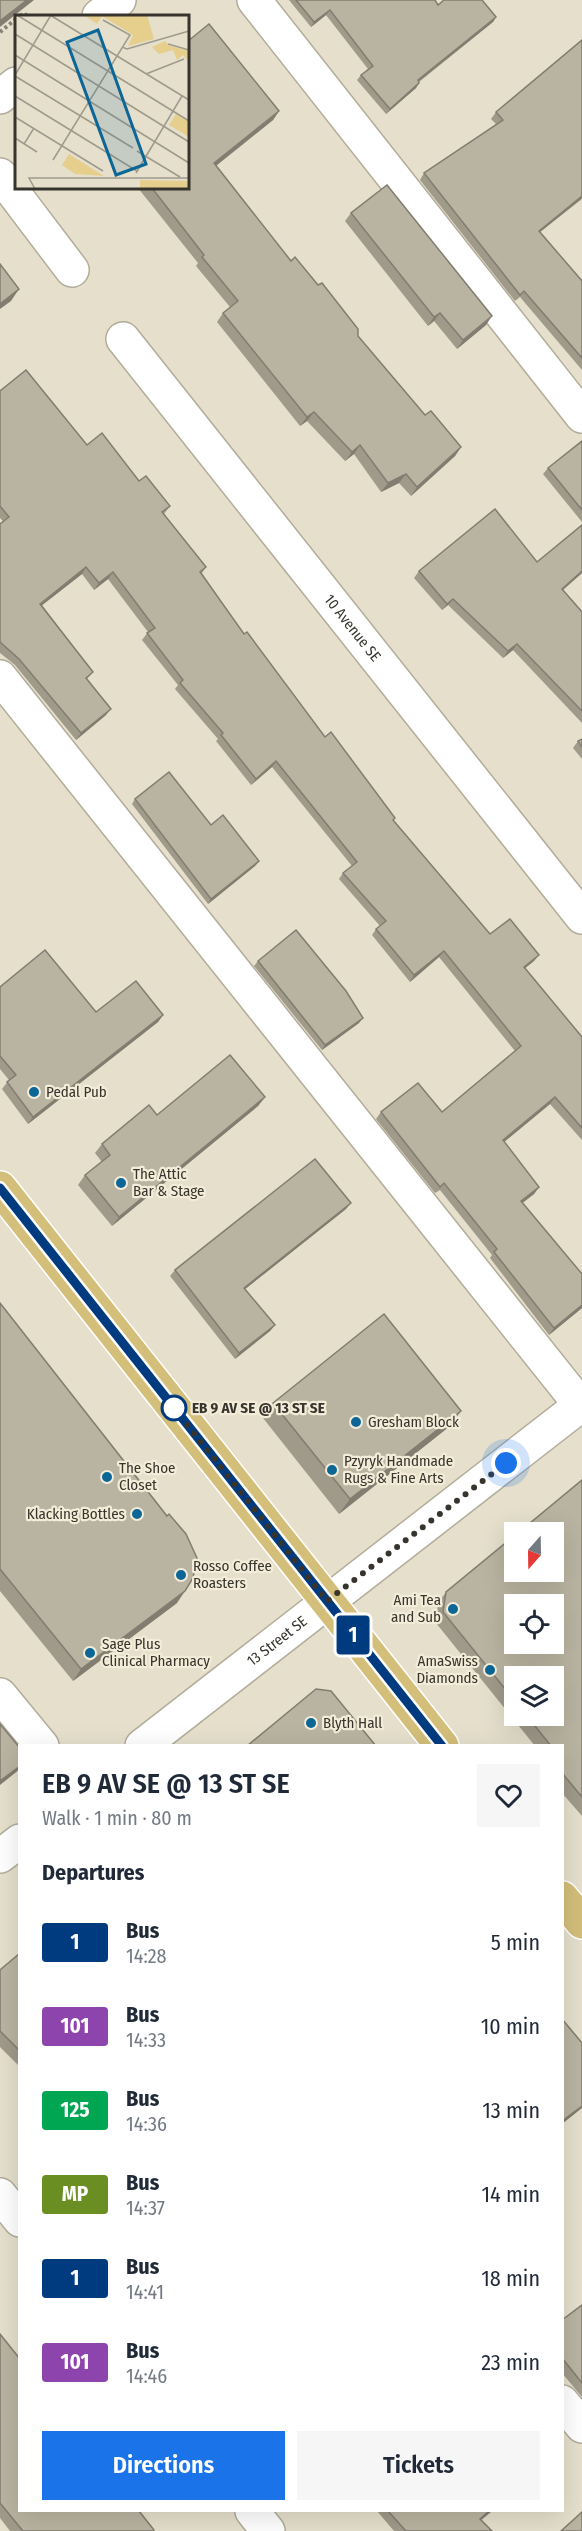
<!DOCTYPE html>
<meta charset="utf-8">
<style>
:root{--surface:#fff;--page:#f6f6f7;--text:#1f2937;--muted:#747a83;--accent:#1a73e8}
body{margin:0;font-family:"Fira Sans Condensed",sans-serif;background:var(--page);color:var(--text);height:100vh;display:flex;flex-direction:column;font-size:22px;white-space:nowrap}
*{box-sizing:border-box;margin:0}
p{font-size:20px;color:var(--muted)}
.icon{flex:none;width:33px;height:33px;fill:none;stroke:currentColor;stroke-width:2;stroke-linecap:round;stroke-linejoin:round}
.map{position:relative;flex:1;overflow:hidden}
.drawer{position:absolute;left:18px;top:1744px;width:546px;height:768px;display:flex;flex-direction:column;background:var(--surface);border-radius:0px;box-shadow:0 6px 24px #0002}
.drawer>*{flex:none}
.badge{padding:0 12px;border-radius:4px;font-size:21px;line-height:39px}
.needle{width:39px;rotate:200deg}
.controls{position:absolute;left:504px;top:1522px;display:grid;gap:12px}
.controls a{display:grid;place-items:center;width:60px;height:60px;border-radius:0px;background:var(--surface);box-shadow:0 6px 24px #0002;font-size:30px}
.you{position:absolute;width:30px;height:30px;margin:-15px;border:4px solid #fff;border-radius:50%;background:#1a73e8;box-shadow:0 0 0 9px #1a73e833}
.map>.badge{position:absolute;translate:-50% -50%;box-shadow:0 0 0 3px #fff}
h2{padding:0 24px;font-size:22px;line-height:54px}
.round{display:grid;place-items:center;flex:none;width:63px;height:63px;border-radius:0px;background:var(--page)}
.head{display:flex;align-items:center;justify-content:space-between;height:102px;padding:0 24px}
h1{font-size:28px;font-weight:600;line-height:45px}
.cta{display:flex;gap:12px;margin-top:auto;padding:12px 24px}
.cta a{flex:1;height:69px;border-radius:0px;background:var(--accent);color:#fff;font-size:24px;font-weight:600;line-height:69px;text-align:center}
.cta a+a{background:var(--page);color:var(--text)}
ul{padding:0;list-style:none}
li{display:flex;align-items:center;gap:18px;height:84px;padding:0 24px}
li div{flex:1}
li b{display:block;font-size:22px}
li em{font-style:normal}
li .badge{min-width:66px;font-weight:700;text-align:center}
.map>svg:first-child{display:block}
.lines{fill:none;stroke-linecap:round;stroke-linejoin:round}
.minor-casing{stroke:#b2ac9a;stroke-width:36}
.major-casing{stroke:#fff;stroke-width:36}
.path{stroke:#858275;stroke-width:4;stroke-dasharray:3 3;stroke-linecap:butt}
.minor{stroke:#fff;stroke-width:33}
.major{stroke:#d3be7a;stroke-width:33}
.wall{fill:#9f9a8a;fill-rule:evenodd}
.shaded-wall{fill:#827d71}
.building{fill:#b9b3a1;stroke:#827d71;stroke-width:1.5;fill-rule:evenodd}
.line-casing{stroke:#fff;stroke-width:14}
.line{stroke:#003b80;stroke-width:9}
.walk{stroke:#36342c;stroke-width:6;stroke-dasharray:0 10.8}
.poi-dot{fill:#0c6696;stroke:#f3ecd9;stroke-width:2}
.stop-dot{fill:#fff;stroke:#003b80;stroke-width:3}
.labels{text-anchor:middle;dominant-baseline:central;stroke-width:4.5;stroke-linejoin:round;paint-order:stroke}
.street-label{font-size:15px;fill:#36342c;stroke:#f3ecd9}
.poi-label{font-size:15px;fill:#36342c;stroke:#f3ecd9;text-anchor:start}
.stop-label{font-size:15px;font-weight:bold;fill:#36342c;stroke:#f3ecd9;text-anchor:start}
.inset-road{fill:none;stroke:#9f9b8c;stroke-width:1.5}
.view{fill:#0c6696;fill-opacity:0.15;stroke:#0c6696;stroke-width:3}
.inset-edge{fill:none;stroke:#36342c;stroke-width:3}
</style>
<div class="map">
<svg width="582" height="2531" viewBox="0 0 582 2531">
<rect width="100%" height="100%" fill="#e5dfcc"/>
<g class="lines">
<g class="minor-casing">
<g id="minor">
<polyline points="254,0 582,416"/>
<polyline points="99,16 119,0"/>
<polyline points="0,97 16,84"/>
<polyline points="0,175 72,270"/>
<path id="s1" d="M123,339L582,917"/>
<polyline points="0,677 582,1407"/>
<polyline points="0,1695 42,1746"/>
<path id="s2" d="M142,1746L582,1404"/>
<polyline points="0,1856 20,1841"/>
<polyline points="0,2195 20,2220"/>
<polyline points="562,2402 582,2426"/>
<polyline points="252,2511 268,2531"/>
</g>
</g>
<g class="major-casing">
<g id="major">
<polyline points="0,1188 442,1746"/>
<polyline points="562,1898 582,1922"/>
</g>
</g>
<g class="path">
<polyline points="20,16 24,13 27,16"/>
<polyline points="0,32 16,19"/>
</g>
<use href="#minor" class="minor"/>
<use href="#major" class="major"/>
</g>
<g class="wall">
<polygon points="289,0 435,0 438,5 496,17 493,22 419,82 416,88 386,114 357,80 361,75 368,69 326,15 311,27"/>
<polygon points="582,40 582,199 540,232 582,281 582,370 520,297 515,301 420,180 424,173 496,124 491,119 496,112"/>
<polygon points="279,111 273,120 216,166 291,261 358,336 425,415 461,447 455,456 411,496 399,483 381,492 354,454 345,461 307,421 300,426 217,322 223,313 230,307 196,266 198,263 138,188 188,188"/>
<polygon points="351,213 486,325 457,349 434,321 428,326 345,221"/>
<polygon points="0,391 87,445 139,481 170,506 164,514 206,567 202,573 244,634 325,737 393,820 490,934 534,961 525,968 582,1037 582,1140 550,1104 504,1142 539,1187 534,1194 522,1203 582,1274 582,1308 549,1335 490,1258 492,1255 440,1190 435,1193 376,1119 381,1112 442,1112 515,1051 439,957 410,982 372,935 376,929 380,926 339,879 343,873 352,866 272,767 251,785 216,741 218,739 175,689 178,685 142,640 148,632 108,579 94,590 82,574 42,605 93,672 87,679 106,715 76,740 15,665 0,653 0,524 3,521 0,518"/>
<polygon points="582,441 582,522 543,474 548,468"/>
<polygon points="582,525 582,573 563,590 582,612 582,723 513,650 503,658 448,605 442,610 414,578 419,571 537,562"/>
<polygon points="582,739 582,759 573,748 578,741"/>
<polygon points="135,799 211,825 259,861 255,866 208,904 132,804"/>
<polygon points="258,961 359,1023 322,1050 254,966"/>
<polygon points="0,987 96,1012 163,1015 158,1022 28,1124 2,1089 9,1080 0,1069"/>
<polygon points="265,1097 258,1106 112,1226 78,1185 85,1175 102,1162 95,1153 102,1144 157,1115"/>
<polygon points="346,1209 245,1289 275,1325 270,1331 235,1359 170,1276 175,1270"/>
<polygon points="0,1303 177,1603 73,1681 0,1591"/>
<polygon points="273,1403 450,1426 339,1514 263,1418"/>
<path d="M582,1480V1816L562,1793V1746H535L436,1623L438,1603L446,1592ZM514,1677L554,1716H514Z"/>
<polygon points="20,1953 20,2067 0,2047 0,1970"/>
<polygon points="582,2305 582,2397 562,2373 562,2320"/>
<polygon points="0,2334 20,2511 153,2531 10,2531 0,2518"/>
<polygon points="377,2511 492,2511 481,2520 492,2531 394,2531"/>
</g>
<g class="shaded-wall">
<polygon points="27,0 34,0 0,27 0,21"/>
<polygon points="330,10 326,15 311,27 314,22"/>
<polygon points="496,17 493,22 414,85 418,80"/>
<polygon points="419,83 416,88 386,114 390,109"/>
<polygon points="279,111 273,120 208,172 214,163"/>
<polygon points="582,196 582,198 534,237 539,231"/>
<polygon points="19,289 11,301 0,309 0,304"/>
<polygon points="440,313 434,321 428,326 434,317"/>
<polygon points="492,316 486,325 457,349 463,340"/>
<polygon points="314,412 307,421 300,426 307,417"/>
<polygon points="360,445 354,454 345,461 352,452"/>
<polygon points="461,447 455,456 411,496 417,487"/>
<polygon points="406,474 399,483 381,492 388,483"/>
<polygon points="86,567 82,574 36,610 40,604"/>
<polygon points="582,571 582,573 557,595 562,589"/>
<polygon points="113,572 108,579 94,590 99,583"/>
<polygon points="453,599 448,605 442,610 447,604"/>
<polygon points="517,644 513,650 503,658 508,651"/>
<polygon points="111,709 106,715 76,740 81,733"/>
<polygon points="276,761 272,767 251,785 256,779"/>
<polygon points="259,861 255,866 208,904 211,899"/>
<polygon points="444,951 439,957 410,982 414,975"/>
<polygon points="539,955 534,961 519,973 524,967"/>
<polygon points="163,1015 158,1022 28,1124 33,1117"/>
<polygon points="363,1018 359,1023 322,1050 325,1045"/>
<polygon points="265,1097 258,1106 112,1226 119,1217"/>
<polygon points="555,1097 550,1104 498,1147 503,1140"/>
<polygon points="539,1187 534,1194 516,1208 521,1201"/>
<polygon points="351,1203 346,1209 239,1294 244,1288"/>
<polygon points="582,1305 582,1308 549,1335 554,1328"/>
<polygon points="275,1325 270,1331 235,1359 239,1353"/>
<polygon points="461,1411 450,1426 339,1514 350,1499"/>
<polygon points="185,1591 177,1603 73,1681 81,1669"/>
<polygon points="20,1766 20,1769 0,1785 0,1781"/>
<polygon points="582,2106 582,2108 562,2124 562,2121"/>
<polygon points="489,2511 492,2511 474,2526 480,2519"/>
</g>
<g class="building">
<polygon points="0,0 27,0 0,21"/>
<polygon points="296,0 435,0 438,5 444,0 482,0 496,17 418,80 419,83 390,109 361,75 373,66 330,10 314,22"/>
<polygon points="209,24 279,111 214,163 291,261 295,257 318,285 322,283 358,329 358,336 369,349 425,415 431,411 461,447 417,487 406,474 388,483 360,445 352,452 314,412 307,417 223,313 238,301 202,257 204,255 152,188 188,188 188,41"/>
<polygon points="582,40 582,196 539,231 582,281 582,358 524,291 520,295 424,173 503,120 496,112"/>
<polygon points="387,185 492,316 463,340 440,313 434,317 351,213"/>
<polygon points="0,264 19,289 0,304"/>
<polygon points="26,370 87,445 102,433 139,481 146,476 170,506 162,512 206,567 200,572 244,634 247,632 325,737 331,732 395,818 393,820 490,934 510,919 539,955 524,967 582,1037 582,1128 555,1097 503,1140 539,1187 521,1201 582,1274 582,1305 554,1328 494,1252 497,1249 444,1183 440,1187 381,1112 418,1083 442,1112 521,1046 444,951 414,975 376,929 386,921 343,873 357,862 276,761 256,779 221,735 223,733 180,683 183,680 147,633 155,628 113,572 99,583 86,567 40,604 93,672 86,678 111,709 81,733 19,659 0,642 0,524 9,517 0,506 0,391"/>
<polygon points="582,441 582,510 548,468"/>
<polygon points="495,509 537,562 582,525 582,571 562,589 582,612 582,711 517,644 508,651 453,599 447,604 419,571"/>
<polygon points="582,739 582,747 578,741"/>
<polygon points="169,772 211,825 223,815 259,861 211,899 135,799"/>
<polygon points="296,930 346,991 363,1018 325,1045 258,961"/>
<polygon points="45,950 96,1012 136,981 163,1015 33,1117 7,1082 16,1075 0,1056 0,987"/>
<polygon points="230,1055 265,1097 119,1217 85,1175 110,1155 102,1144 149,1105 157,1115"/>
<polygon points="315,1159 351,1203 244,1288 275,1325 239,1353 175,1270"/>
<polygon points="0,1303 167,1516 169,1514 186,1534 197,1558 193,1578 185,1591 81,1669 0,1569"/>
<polygon points="384,1314 461,1411 350,1499 273,1403"/>
<path d="M582,1480V1797L562,1773V1746H551L527,1716H554V1677H514V1700L443,1612L446,1592L514,1536V1572H554V1533H518ZM514,1605H554V1644H514Z"/>
<polygon points="316,1689 331,1691 376,1746 247,1746"/>
<polygon points="0,1724 20,1748 20,1766 0,1781"/>
<polygon points="20,1953 20,2051 0,2031 0,1970"/>
<polygon points="562,2019 582,2043 582,2106 562,2121"/>
<polygon points="582,2305 582,2383 562,2358 562,2320"/>
<polygon points="0,2334 20,2359 20,2511 139,2511 154,2530 153,2531 23,2531 0,2503"/>
<polygon points="388,2511 489,2511 480,2519 492,2531 406,2531"/>
<polygon points="582,2512 582,2531 561,2531"/>
</g>
<g class="lines">
<g class="line-casing">
<polyline id="line" points="0,1188 442,1746"/>
</g>
<use href="#line" class="line"/>
<polyline class="walk" points="174,1408 327,1601 506,1463"/>
</g>
<g class="poi-dot">
<circle cx="34" cy="1092" r="6"/>
<circle cx="121" cy="1183" r="6"/>
<circle cx="356" cy="1422" r="6"/>
<circle cx="332" cy="1470" r="6"/>
<circle cx="107" cy="1477" r="6"/>
<circle cx="137" cy="1514" r="6"/>
<circle cx="181" cy="1575" r="6"/>
<circle cx="453" cy="1609" r="6"/>
<circle cx="90" cy="1653" r="6"/>
<circle cx="490" cy="1670" r="6"/>
<circle cx="311" cy="1723" r="6"/>
</g>
<circle class="stop-dot" cx="174" cy="1408" r="12"/>
<g class="labels">
<g class="street-label">
<text stroke="none"><textPath href="#s1" startOffset="369">10 Avenue SE</textPath></text>
<text stroke="none"><textPath href="#s2" startOffset="171">13 Street SE</textPath></text>
</g>
<g class="poi-label">
<text x="46" y="1092">Pedal Pub</text>
<text x="133" y="1174">The Attic<tspan x="133" dy="17">Bar &amp; Stage</tspan></text>
<text x="368" y="1422">Gresham Block</text>
<text x="344" y="1461">Pzyryk Handmade<tspan x="344" dy="17">Rugs &amp; Fine Arts</tspan></text>
<text x="119" y="1468">The Shoe<tspan x="119" dy="17">Closet</tspan></text>
<text x="125" y="1514" text-anchor="end">Klacking Bottles</text>
<text x="193" y="1566">Rosso Coffee<tspan x="193" dy="17">Roasters</tspan></text>
<text x="441" y="1600" text-anchor="end">Ami Tea<tspan x="441" dy="17">and Sub</tspan></text>
<text x="102" y="1644">Sage Plus<tspan x="102" dy="17">Clinical Pharmacy</tspan></text>
<text x="478" y="1661" text-anchor="end">AmaSwiss<tspan x="478" dy="17">Diamonds</tspan></text>
<text x="323" y="1723">Blyth Hall</text>
</g>
<g class="stop-label">
<text x="192" y="1408">EB 9 AV SE @ 13 ST SE</text>
</g>
</g>
<g transform="translate(15 15)">
<rect width="174" height="174" fill="#e5dfcc"/>
<path d="M69,0H132L139,24L113,31L118,20L87,1L82,9ZM150,26L155,31L174,36V47L168,40L162,45L158,35L144,39L137,32ZM161,99L174,107V122L154,110ZM54,139L89,161L60,159L47,150ZM125,165L174,166V174H125Z" fill="#e6cf8d"/>
<path class="inset-road" d="M2,0L174,106M35,0L174,85M0,19L174,127M153,29L174,35M107,32L112,34L174,16M0,40L174,148M131,59L169,44M0,60L36,0M0,61L118,133M0,81L122,156M0,102L88,156M0,123L22,137M9,129L19,113M122,136L165,162M38,145L115,20L88,5M121,158L167,81M20,174L14,163H174"/>
<path class="view" d="M83,15L131,149L101,160L52,27Z"/>
<rect width="174" height="174" class="inset-edge"/>
</g>
</svg>
<div class="controls">
<a><svg class="needle" viewBox="-14 -14 28 28"><path d="M0-13l5 13h-10z" fill="#e53935"/><path d="M0 13l5-13h-10z" fill="#747a83"/></svg></a>
<a><svg class="icon" aria-label="locate" viewBox="0 0 24 24"><circle cx="12" cy="12" r="6"/><path d="M12 2v4M12 18v4M2 12h4M18 12h4"/></svg></a>
<a><svg class="icon" aria-label="layers" viewBox="0 0 24 24"><path d="M12 4l9 5-9 5-9-5zM3 14l9 5 9-5"/></svg></a>
</div>
<div class="you" style="left:506px;top:1463px"></div>
<b class="badge" style="left:353px;top:1635px;background:#003b80;color:#fff">1</b>
<section class="drawer">
<div class="head"><div><h1>EB 9 AV SE @ 13 ST SE</h1><p>Walk · 1 min · 80 m</p></div><a class="round"><svg class="icon" aria-label="heart" viewBox="0 0 24 24"><path d="M12 20l-8-8c-3-5 5-10 8-4 3-6 11-1 8 4z"/></svg></a></div>
<h2>Departures</h2>
<ul>
<li><span class="badge" style="background:#003b80;color:#fff">1</span><div><b>Bus</b><p>14:28</p></div><em>5 min</em></li>
<li><span class="badge" style="background:#8e44ad;color:#fff">101</span><div><b>Bus</b><p>14:33</p></div><em>10 min</em></li>
<li><span class="badge" style="background:#00a651;color:#fff">125</span><div><b>Bus</b><p>14:36</p></div><em>13 min</em></li>
<li><span class="badge" style="background:#6b8e23;color:#fff">MP</span><div><b>Bus</b><p>14:37</p></div><em>14 min</em></li>
<li><span class="badge" style="background:#003b80;color:#fff">1</span><div><b>Bus</b><p>14:41</p></div><em>18 min</em></li>
<li><span class="badge" style="background:#8e44ad;color:#fff">101</span><div><b>Bus</b><p>14:46</p></div><em>23 min</em></li>
</ul>
<div class="cta"><a>Directions</a><a>Tickets</a></div>
</section>
</div>
